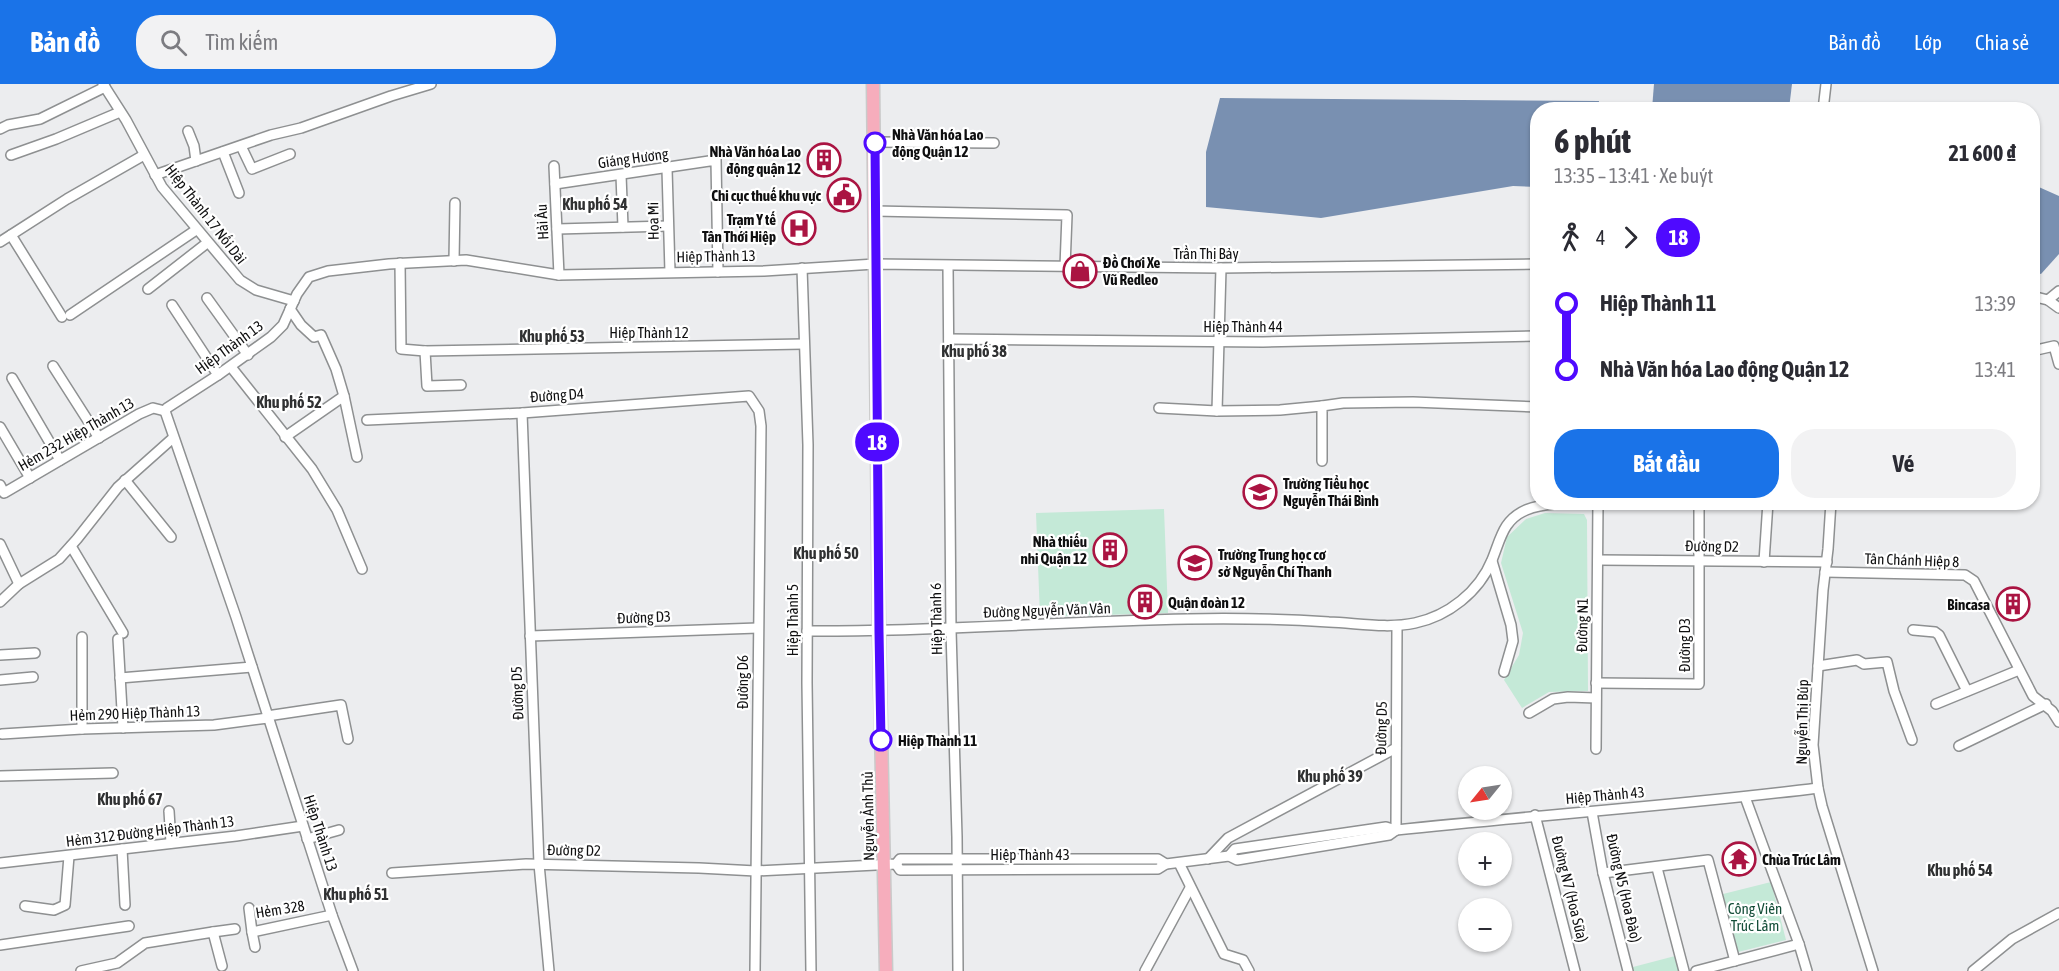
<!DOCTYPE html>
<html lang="vi">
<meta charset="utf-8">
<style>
:root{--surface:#fff;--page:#f2f2f3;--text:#2b2b33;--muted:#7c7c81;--accent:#1a73e8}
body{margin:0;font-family:"Asap Condensed",sans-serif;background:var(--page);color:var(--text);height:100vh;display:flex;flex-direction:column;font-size:22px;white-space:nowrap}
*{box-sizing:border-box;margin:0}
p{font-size:20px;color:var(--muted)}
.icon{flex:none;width:33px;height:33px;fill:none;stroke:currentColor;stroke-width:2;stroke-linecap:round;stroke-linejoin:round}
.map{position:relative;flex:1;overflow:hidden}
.side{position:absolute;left:1530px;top:18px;width:510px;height:408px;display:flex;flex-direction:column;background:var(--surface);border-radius:24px;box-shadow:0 2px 4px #0004}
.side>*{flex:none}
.badge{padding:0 12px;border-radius:20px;font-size:21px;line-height:39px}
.needle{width:39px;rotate:240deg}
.controls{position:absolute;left:1458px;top:682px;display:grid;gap:12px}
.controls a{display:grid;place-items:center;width:54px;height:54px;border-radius:50%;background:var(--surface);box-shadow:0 2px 4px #0004;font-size:30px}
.map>.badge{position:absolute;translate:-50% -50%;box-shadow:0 0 0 3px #fff}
.legs{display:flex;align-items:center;gap:9px;height:66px;padding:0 24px;font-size:20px}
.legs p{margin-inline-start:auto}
.head{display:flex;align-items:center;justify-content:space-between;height:102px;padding:0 24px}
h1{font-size:33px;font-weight:700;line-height:45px}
.action{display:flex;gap:12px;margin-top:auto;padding:12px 24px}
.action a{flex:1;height:69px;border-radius:24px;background:var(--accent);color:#fff;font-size:24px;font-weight:700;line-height:69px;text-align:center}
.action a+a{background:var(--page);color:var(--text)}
ul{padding:0 24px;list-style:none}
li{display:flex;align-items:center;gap:21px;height:66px;font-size:22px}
li i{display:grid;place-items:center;width:9px;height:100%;margin:0 8px;background:currentColor}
li i::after{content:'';width:15px;height:15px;margin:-8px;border:4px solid;border-radius:50%;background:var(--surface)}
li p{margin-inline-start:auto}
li:first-child i{background:linear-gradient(#0000 50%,currentColor 0)}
li:last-child i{background:linear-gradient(currentColor 50%,#0000 0)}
header{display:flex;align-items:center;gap:36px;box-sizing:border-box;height:84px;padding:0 30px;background:var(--accent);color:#fff}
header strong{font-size:28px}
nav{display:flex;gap:33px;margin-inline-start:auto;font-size:21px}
.search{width:420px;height:54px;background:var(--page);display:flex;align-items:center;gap:15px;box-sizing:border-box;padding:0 21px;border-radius:24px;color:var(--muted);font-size:22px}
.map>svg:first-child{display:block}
.green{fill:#c4e9d7}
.water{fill:#7990b1}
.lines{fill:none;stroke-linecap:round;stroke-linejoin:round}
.minor-casing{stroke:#8e9091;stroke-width:12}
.major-casing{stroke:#cacaca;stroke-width:15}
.minor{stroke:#fff;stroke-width:9}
.major{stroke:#f6adbc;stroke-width:12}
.line-1-casing{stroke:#fff;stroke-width:14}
.line-1{stroke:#4f0aff;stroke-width:9}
.stop-1-dot{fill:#fff;stroke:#4f0aff;stroke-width:3}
.labels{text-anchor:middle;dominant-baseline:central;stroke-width:4.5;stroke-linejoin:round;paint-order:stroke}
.stop-label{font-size:15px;font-weight:bold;fill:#0f0f10;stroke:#fff;text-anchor:start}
.poi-label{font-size:15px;font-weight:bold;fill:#0f0f10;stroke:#fff;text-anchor:end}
.street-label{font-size:15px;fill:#0f0f10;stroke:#fff}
.park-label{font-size:15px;fill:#144e39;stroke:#fff}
.neighbourhood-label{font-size:16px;font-weight:bold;fill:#303132;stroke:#fff}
</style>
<header>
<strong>Bản đồ</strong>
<div class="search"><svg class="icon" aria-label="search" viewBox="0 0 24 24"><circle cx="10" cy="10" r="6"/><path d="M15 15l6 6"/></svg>Tìm kiếm</div>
<nav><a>Bản đồ</a><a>Lớp</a><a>Chia sẻ</a></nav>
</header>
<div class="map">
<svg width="2059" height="887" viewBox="0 0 2059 887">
<rect width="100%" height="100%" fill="#ecedef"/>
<g class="green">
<polygon points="1164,425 1168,529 1040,533 1036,429"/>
<polygon points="1545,429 1584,430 1587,436 1588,607 1549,608 1522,624 1504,596 1519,571 1523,549 1501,479 1507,453 1526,435"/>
<polygon points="1771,798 1786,856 1738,868 1723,810"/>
<polygon points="1675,872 1679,887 1634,887 1633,883"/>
</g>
<g class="water">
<polygon points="1654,0 1792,0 1789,25 1652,25"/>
<polygon points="1220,14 1599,17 1598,25 1538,26 1537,103 1513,102 1321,134 1206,123 1206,68"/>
<polygon points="2032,100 2059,112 2059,170 2041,190 2033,188"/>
</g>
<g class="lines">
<g class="minor-casing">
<g id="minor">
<polyline points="103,0 126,36 162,103 240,196 256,206 294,217"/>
<polyline points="1823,26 1826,0"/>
<polyline points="0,45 8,41 40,35 105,3"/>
<polyline points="188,47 194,62 196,77"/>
<polyline points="875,58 994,59"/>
<polyline points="241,62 252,85 290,70"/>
<polyline points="223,68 239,109"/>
<polyline points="11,71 56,55 120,28"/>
<polyline points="554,82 559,191"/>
<polyline points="667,85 670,188"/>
<polyline points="155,91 271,51 301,44 391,12 431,0"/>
<polyline points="621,91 623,143"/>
<polyline points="555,100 716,76 718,188"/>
<polyline points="875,127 1067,131 1065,183"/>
<polyline points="557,145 668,142"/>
<polyline points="11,151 62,233"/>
<polyline points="0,158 67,115 144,71"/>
<polyline points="454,177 455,119"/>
<polyline points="400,179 401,265 425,267 804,260"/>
<polyline points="948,182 951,546 957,753 958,887"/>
<polyline points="802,184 808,361 807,599 811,887"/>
<polyline points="148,205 207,159"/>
<polyline points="2032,212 2048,216 2059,224"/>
<polyline points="207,214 248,271"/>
<polyline points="2048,216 2059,207"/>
<polyline points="172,221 218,291"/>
<polyline points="290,225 301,241 314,253 321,251 336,285 344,312 357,373"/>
<polyline points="70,231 196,146"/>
<polyline points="949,255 1263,258 1538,252"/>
<polyline points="425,267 427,302 461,301"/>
<polyline points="2032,267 2054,262 2059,280"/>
<polyline points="53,282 99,354"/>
<polyline points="231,283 312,385 337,426 362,485"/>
<polyline points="12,294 60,376"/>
<polyline points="1159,324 1217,327 1221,184"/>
<polyline points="1217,327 1280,326 1322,322"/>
<polyline points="522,329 539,780 549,887"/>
<polyline points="367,336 522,329 749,312 759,327 761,342 755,887"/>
<polyline points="0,343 30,394"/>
<polyline points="285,353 344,312"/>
<polyline points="1322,377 1322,322 1343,319 1413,318 1538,323"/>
<polyline points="125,396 171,453"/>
<polyline points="0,401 4,409 139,330 153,324 165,327"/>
<polyline points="1831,418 1828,465 1823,506 1813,661 1818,704 1822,722 1873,887"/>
<polyline points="0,460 19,500"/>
<polyline points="71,462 123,549"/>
<polyline points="1598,476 1827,478"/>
<polyline points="1492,477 1511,541 1513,557 1504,588"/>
<polyline points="1764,478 1768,418"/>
<polyline points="1825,488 1965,491 1974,497 2033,612 2052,627 2059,638"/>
<polyline points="0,518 19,500 59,475 77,455 118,403 173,354"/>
<polyline points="1913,546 1935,548 1939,551 1967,607"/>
<path d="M807,547C934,548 1061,537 1188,535C1235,534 1282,535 1329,538C1357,539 1387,545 1415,539C1448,532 1479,508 1492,476C1501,454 1503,436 1526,426C1548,417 1575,420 1598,420"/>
<polyline points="530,552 758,544"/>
<polyline points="118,555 123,644"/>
<polyline points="0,571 35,569"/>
<polyline points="1818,582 1857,576 1864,580 1887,578 1894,607 1912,656"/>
<polyline points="120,594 252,583"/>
<polyline points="0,596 33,593"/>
<polyline points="1596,599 1699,600 1699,418"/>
<polyline points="1936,620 2019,586"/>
<polyline points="1529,629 1553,615 1568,613 1596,614"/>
<polyline points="267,632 341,621 348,655"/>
<polyline points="82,645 82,553"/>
<polyline points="2,650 82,645 214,641 268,634"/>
<polyline points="1959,662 2046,620"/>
<polyline points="1596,665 1598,418"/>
<polyline points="0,692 113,689"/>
<polyline points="1745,713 1799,860 1807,887"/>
<polyline points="169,727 171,759"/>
<polyline points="1592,728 1603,789 1628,887"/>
<polyline points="1535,731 1575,887"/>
<polyline points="1396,746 1397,542"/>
<polyline points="307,755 339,746"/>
<polyline points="122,765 125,821"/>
<path d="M1229,772L1235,765L1386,743L1396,746C1536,731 1677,722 1818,704"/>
<polyline points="1208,775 1228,754 1396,664"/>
<polyline points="0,779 236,752 303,742"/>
<polyline points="1179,779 1224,870 1243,876 1249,887"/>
<polyline points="896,780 900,786 1158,785 1166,780 1229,772 1237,776 1389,751 1396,746"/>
<polyline points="1657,784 1684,887"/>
<polyline points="392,789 526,780 699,784 756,787 896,780 900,775 1158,775 1166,780"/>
<polyline points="1603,789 1708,776 1735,877"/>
<polyline points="25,822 54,826 65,821 69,772"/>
<polyline points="249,824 252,848 332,831"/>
<polyline points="213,848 235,845"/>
<polyline points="252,848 255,863"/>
<polyline points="0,861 129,842"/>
<polyline points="81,887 117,879 145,859 213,848 222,882"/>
<polyline points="353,887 332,831 236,533 165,327 167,324 218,291 271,253 283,241 297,210 309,193 328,187 389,180 466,176 559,191 764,187 875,180 1221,184 1538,180"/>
<polyline points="1145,887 1190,804"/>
<polyline points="1696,887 1799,860"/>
<polyline points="1973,887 2012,855 2059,829"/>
</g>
</g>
<g class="major-casing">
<polyline id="major" points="873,0 879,548 886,887"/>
</g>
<use href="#minor" class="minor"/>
<use href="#major" class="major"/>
</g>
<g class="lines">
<g class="line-1-casing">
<polyline id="line-1" points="875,59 879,548 881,656"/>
</g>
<use href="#line-1" class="line-1"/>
</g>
<defs>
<g id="building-ring" transform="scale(1.725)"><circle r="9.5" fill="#fff" stroke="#aa1442" stroke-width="1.5"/><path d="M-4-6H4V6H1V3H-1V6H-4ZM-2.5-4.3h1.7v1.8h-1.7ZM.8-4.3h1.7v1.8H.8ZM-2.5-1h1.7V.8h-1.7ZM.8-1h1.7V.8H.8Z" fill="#aa1442"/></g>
<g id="civic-ring" transform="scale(1.725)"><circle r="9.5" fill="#fff" stroke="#aa1442" stroke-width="1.5"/><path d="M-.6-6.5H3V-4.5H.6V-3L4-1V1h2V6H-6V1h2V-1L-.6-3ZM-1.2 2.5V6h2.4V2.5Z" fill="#aa1442"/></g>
<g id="hospital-ring" transform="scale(1.725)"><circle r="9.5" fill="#fff" stroke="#aa1442" stroke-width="1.5"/><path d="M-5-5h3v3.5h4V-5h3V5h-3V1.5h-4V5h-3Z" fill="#aa1442"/></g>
<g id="shop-ring" transform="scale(1.725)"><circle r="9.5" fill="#fff" stroke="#aa1442" stroke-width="1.5"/><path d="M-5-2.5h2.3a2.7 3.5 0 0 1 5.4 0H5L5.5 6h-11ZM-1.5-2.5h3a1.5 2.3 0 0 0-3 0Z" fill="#aa1442"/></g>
<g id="school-ring" transform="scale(1.725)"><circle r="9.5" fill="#fff" stroke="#aa1442" stroke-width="1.5"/><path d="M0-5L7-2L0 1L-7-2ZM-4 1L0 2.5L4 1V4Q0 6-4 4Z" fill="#aa1442"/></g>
<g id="temple-ring" transform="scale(1.725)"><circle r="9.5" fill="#fff" stroke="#aa1442" stroke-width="1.5"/><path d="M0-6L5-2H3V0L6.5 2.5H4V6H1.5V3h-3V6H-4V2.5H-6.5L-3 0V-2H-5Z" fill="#aa1442"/></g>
</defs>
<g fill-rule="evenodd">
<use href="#building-ring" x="824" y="76"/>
<use href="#civic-ring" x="844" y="111"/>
<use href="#hospital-ring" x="799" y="144"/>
<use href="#shop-ring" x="1080" y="187"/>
<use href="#school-ring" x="1260" y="408"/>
<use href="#building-ring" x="1110" y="466"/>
<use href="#school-ring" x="1195" y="479"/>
<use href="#building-ring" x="1145" y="518"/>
<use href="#building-ring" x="2013" y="520"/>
<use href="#temple-ring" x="1739" y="775"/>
</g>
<g class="stop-1-dot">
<circle cx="875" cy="59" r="10"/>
<circle cx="881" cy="656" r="10"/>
</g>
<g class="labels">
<g class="stop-label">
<text x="892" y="50">Nhà Văn hóa Lao<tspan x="892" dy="17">động Quận 12</tspan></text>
<text x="898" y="656">Hiệp Thành 11</text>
</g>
<g class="poi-label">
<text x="801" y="67">Nhà Văn hóa Lao<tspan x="801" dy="17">động quận 12</tspan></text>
<text x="821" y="111">Chi cục thuế khu vực</text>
<text x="776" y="135">Trạm Y tế<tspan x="776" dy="17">Tân Thới Hiệp</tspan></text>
<text x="1103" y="178" text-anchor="start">Đồ Chơi Xe<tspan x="1103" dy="17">Vũ Redleo</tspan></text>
<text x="1283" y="399" text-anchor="start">Trường Tiểu học<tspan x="1283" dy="17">Nguyễn Thái Bình</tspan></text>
<text x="1087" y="457">Nhà thiếu<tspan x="1087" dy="17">nhi Quận 12</tspan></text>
<text x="1218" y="470" text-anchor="start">Trường Trung học cơ<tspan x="1218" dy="17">sở Nguyễn Chí Thanh</tspan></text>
<text x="1168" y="518" text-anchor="start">Quận đoàn 12</text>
<text x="1990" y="520">Bincasa</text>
<text x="1762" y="775" text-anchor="start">Chùa Trúc Lâm</text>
</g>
<g class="street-label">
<text transform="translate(633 74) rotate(-8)">Giáng Hương</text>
<text transform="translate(206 130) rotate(52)">Hiệp Thành 17 Nối Dài</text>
<text transform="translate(653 137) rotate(-91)">Họa Mi</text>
<text transform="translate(542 138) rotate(-93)">Hải Âu</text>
<text x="1206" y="169">Trần Thị Bảy</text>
<text transform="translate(716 172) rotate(-1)">Hiệp Thành 13</text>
<text x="1243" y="242">Hiệp Thành 44</text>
<text x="649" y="248">Hiệp Thành 12</text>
<text transform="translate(229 263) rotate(-36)">Hiệp Thành 13</text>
<text transform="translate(557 311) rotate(-4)">Đường D4</text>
<text transform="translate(76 350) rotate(-30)">Hẻm 232 Hiệp Thành 13</text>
<text transform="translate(1712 462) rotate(1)">Đường D2</text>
<text transform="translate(1912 476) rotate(2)">Tân Chánh Hiệp 8</text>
<text transform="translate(1047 526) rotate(-2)">Đường Nguyễn Văn Vân</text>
<text transform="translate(644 533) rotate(-2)">Đường D3</text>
<text transform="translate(936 535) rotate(-91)">Hiệp Thành 6</text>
<text transform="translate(792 536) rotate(-90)">Hiệp Thành 5</text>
<text transform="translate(1582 541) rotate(-89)">Đường N1</text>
<text transform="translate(1684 561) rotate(-90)">Đường D3</text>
<text transform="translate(742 598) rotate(-90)">Đường D6</text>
<text transform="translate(517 609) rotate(-92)">Đường D5</text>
<text transform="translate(135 629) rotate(-2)">Hẻm 290 Hiệp Thành 13</text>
<text transform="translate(1802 638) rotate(-89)">Nguyễn Thị Búp</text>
<text transform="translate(1381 644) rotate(-89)">Đường D5</text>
<text transform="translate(1605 711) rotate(-5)">Hiệp Thành 43</text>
<text transform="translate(868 732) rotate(-91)">Nguyễn Ảnh Thủ</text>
<text transform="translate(150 747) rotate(-7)">Hẻm 312 Đường Hiệp Thành 13</text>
<text transform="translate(321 749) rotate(72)">Hiệp Thành 13</text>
<text transform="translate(574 766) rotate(1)">Đường D2</text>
<text x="1030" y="770">Hiệp Thành 43</text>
<text transform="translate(1624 804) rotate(77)">Đường N5 (Hoa Đào)</text>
<text transform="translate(1570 805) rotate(76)">Đường N7 (Hoa Sữa)</text>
<text transform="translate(280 825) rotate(-9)">Hẻm 328</text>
</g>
<g class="park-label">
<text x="1755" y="824">Công Viên<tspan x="1755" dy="17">Trúc Lâm</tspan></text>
</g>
<g class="neighbourhood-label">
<text x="595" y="120">Khu phố 54</text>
<text x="552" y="252">Khu phố 53</text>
<text x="974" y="267">Khu phố 38</text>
<text x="289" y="318">Khu phố 52</text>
<text x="826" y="469">Khu phố 50</text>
<text x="1330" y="692">Khu phố 39</text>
<text x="130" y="715">Khu phố 67</text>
<text x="1960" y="786">Khu phố 54</text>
<text x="356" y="810">Khu phố 51</text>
</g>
</g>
</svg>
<div class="controls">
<a><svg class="needle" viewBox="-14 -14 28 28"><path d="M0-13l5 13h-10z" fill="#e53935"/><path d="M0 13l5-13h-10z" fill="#7c7c81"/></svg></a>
<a>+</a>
<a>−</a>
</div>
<b class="badge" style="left:877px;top:358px;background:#4f0aff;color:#fff">18</b>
<section class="side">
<div class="head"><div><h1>6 phút</h1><p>13:35 – 13:41 · Xe buýt</p></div><b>21 600 ₫</b></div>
<div class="legs"><svg class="icon" aria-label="walk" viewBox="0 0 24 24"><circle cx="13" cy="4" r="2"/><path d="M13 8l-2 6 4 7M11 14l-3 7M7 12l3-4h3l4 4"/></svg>4<svg class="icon" aria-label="forward" viewBox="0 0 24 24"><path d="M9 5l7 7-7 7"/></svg><b class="badge" style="background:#4f0aff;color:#fff">18</b></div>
<ul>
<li><i style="color:#4f0aff"></i><b>Hiệp Thành 11</b><p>13:39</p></li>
<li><i style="color:#4f0aff"></i><b>Nhà Văn hóa Lao động Quận 12</b><p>13:41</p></li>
</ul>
<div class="action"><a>Bắt đầu</a><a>Vé</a></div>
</section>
</div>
